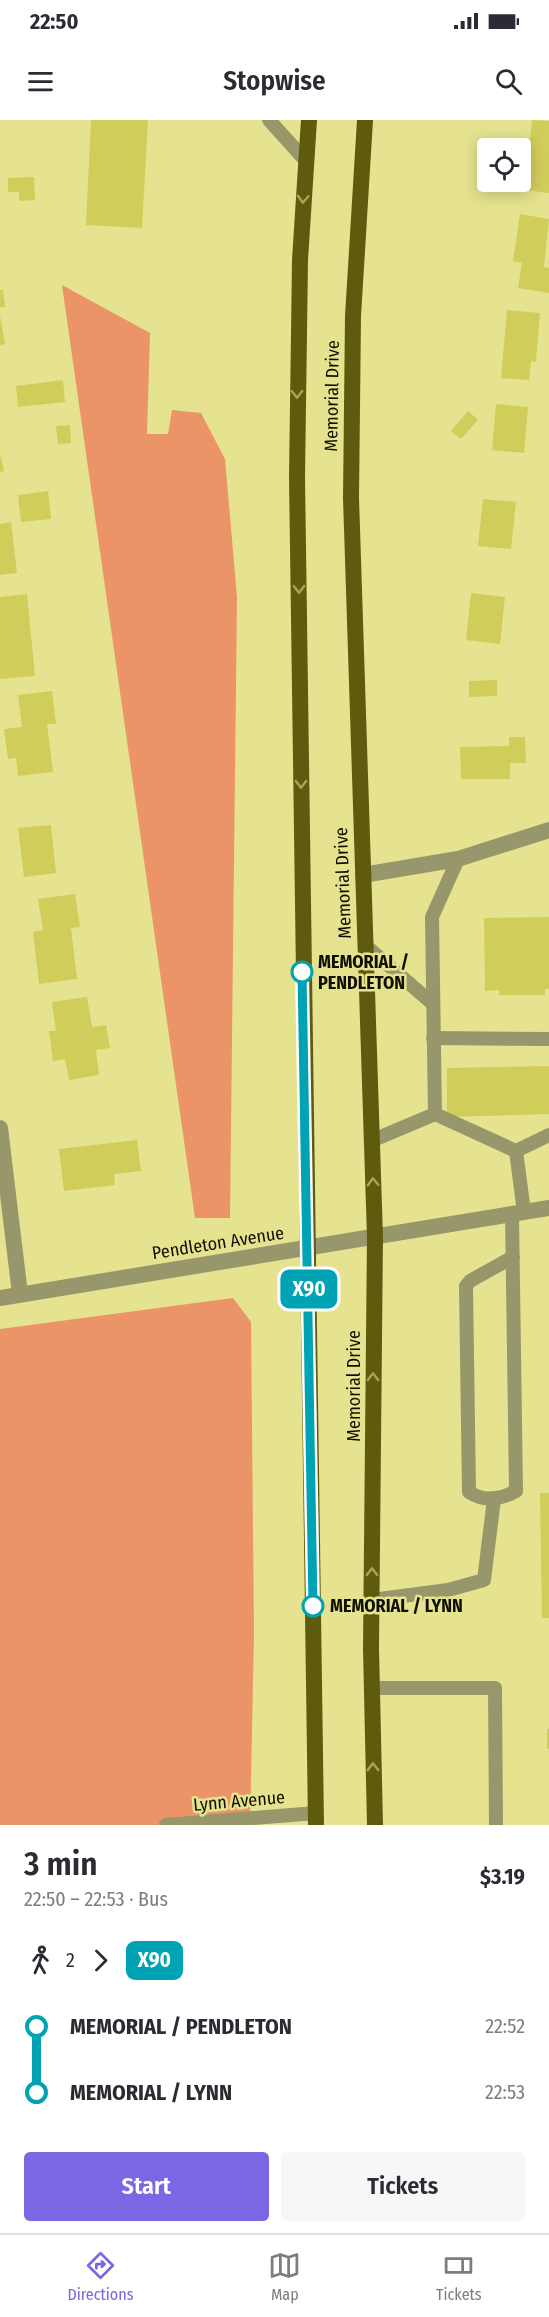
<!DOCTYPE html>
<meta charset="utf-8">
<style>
:root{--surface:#fff;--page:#f7f7f7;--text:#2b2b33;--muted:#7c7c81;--line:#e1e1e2;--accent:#7b67e3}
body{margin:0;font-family:"Fira Sans Condensed",sans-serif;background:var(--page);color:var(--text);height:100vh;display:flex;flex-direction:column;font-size:22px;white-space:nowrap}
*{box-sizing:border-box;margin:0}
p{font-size:20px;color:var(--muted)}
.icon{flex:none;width:33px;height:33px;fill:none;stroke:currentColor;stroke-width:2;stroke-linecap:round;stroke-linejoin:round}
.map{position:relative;height:1705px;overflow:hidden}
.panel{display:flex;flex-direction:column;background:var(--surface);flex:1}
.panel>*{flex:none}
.badge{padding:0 12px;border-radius:9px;font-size:21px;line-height:39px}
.controls{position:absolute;left:477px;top:18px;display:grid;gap:12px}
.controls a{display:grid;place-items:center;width:54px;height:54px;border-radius:6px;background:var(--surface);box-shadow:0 3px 15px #0003;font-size:30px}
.map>.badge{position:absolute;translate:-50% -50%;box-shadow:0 0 0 3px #fff}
.legs{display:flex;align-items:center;gap:9px;height:66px;padding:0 24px;font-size:20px}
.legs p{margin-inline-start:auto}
.summary{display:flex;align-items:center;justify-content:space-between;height:102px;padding:0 24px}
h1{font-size:33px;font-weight:600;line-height:45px}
.button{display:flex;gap:12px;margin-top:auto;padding:12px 24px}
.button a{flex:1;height:69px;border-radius:6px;background:var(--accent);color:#fff;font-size:24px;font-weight:600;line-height:69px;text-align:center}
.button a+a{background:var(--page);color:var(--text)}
ul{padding:0 24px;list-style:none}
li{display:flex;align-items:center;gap:21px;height:66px;font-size:22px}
li i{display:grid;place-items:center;width:9px;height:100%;margin:0 8px;background:currentColor}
li i::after{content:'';width:15px;height:15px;margin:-8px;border:4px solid;border-radius:50%;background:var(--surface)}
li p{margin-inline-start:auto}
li:first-child i{background:linear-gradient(#0000 50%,currentColor 0)}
li:last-child i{background:linear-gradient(currentColor 50%,#0000 0)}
.status{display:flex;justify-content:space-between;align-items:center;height:42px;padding:0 30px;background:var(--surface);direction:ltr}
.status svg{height:16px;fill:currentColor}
header{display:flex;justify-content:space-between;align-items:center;height:78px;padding:0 24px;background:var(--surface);font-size:27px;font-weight:600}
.menu{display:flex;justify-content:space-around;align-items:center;height:84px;border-top:2px solid var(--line);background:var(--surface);font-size:16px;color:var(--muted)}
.menu a{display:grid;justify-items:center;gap:3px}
.menu .selected{color:var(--accent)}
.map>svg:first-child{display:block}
.green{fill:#eb9468}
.building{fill:#d1cd5b}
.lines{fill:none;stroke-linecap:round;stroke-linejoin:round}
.service{stroke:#98976b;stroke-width:14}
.minor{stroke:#98976b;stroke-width:16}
.tertiary{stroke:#98976b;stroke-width:16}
.primary{stroke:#5e5b0e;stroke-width:16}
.oneway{stroke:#a8a655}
.line-1-casing{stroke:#fff;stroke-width:14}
.line-1{stroke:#00a3b4;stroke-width:9}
.stop-1-dot{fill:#fff;stroke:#00a3b4;stroke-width:3}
.labels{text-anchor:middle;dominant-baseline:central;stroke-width:5;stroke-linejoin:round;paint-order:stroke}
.street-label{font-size:18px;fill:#111000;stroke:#e5e38f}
.stop-label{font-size:18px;font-weight:bold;fill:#111000;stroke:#e5e38f;text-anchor:start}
</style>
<div class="status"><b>22:50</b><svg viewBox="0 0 49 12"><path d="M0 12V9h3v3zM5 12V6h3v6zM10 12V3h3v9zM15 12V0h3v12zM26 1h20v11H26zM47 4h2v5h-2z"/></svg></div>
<header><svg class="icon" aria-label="menu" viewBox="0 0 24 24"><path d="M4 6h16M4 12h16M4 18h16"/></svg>Stopwise<svg class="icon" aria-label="search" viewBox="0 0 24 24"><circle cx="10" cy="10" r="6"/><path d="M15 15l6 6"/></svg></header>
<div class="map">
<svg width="549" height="1705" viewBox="0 0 549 1705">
<rect width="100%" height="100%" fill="#e5e38f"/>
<g class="green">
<polygon points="62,165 150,213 147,314 168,314 172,290 201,293 225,339 237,477 230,1098 195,1098"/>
<polygon points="233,1178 251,1202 254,1513 250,1705 0,1705 0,1209"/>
</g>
<g class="building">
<polygon points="91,0 148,0 142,108 86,105"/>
<polygon points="532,0 549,1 549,73 525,70"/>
<polygon points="34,57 35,80 19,81 19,72 8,72 8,58"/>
<polygon points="520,94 549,99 544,147 549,148 549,173 518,168 522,143 513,141"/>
<polygon points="0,170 3,170 5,187 0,187"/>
<polygon points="507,190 540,193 536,242 531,241 529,260 501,258"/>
<polygon points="0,196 5,224 0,225"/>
<polygon points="63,260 65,282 18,287 16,266"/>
<polygon points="496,284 528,287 524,333 492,330"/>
<polygon points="468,291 478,300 461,319 451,311"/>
<polygon points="70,305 71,323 58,324 56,306"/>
<polygon points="0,334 4,351 0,352"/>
<polygon points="48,371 51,399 21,402 18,375"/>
<polygon points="483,379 516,382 511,429 478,426"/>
<polygon points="11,402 17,453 0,455 0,404"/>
<polygon points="471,473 505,477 500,524 466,520"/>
<polygon points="27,474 35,556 0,559 0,477"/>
<polygon points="497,560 497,576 469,577 469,561"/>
<polygon points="52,571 56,604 47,604 53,652 18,656 16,638 8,639 4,609 22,607 18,575"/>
<polygon points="509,617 525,617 526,643 510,643 510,659 461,659 460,627 509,626"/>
<polygon points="51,705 56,753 24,757 18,708"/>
<polygon points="75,774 80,807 71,808 77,859 39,864 33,812 43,810 38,779"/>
<polygon points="549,797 549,869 545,869 545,875 499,875 499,870 485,871 484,798"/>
<polygon points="87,877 92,907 106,905 110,928 96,930 99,955 69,960 65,939 53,941 49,911 56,911 52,882"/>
<polygon points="549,946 549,994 447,997 447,948"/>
<polygon points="137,1020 141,1051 114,1054 115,1065 64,1071 59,1029"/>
<polygon points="540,1373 549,1373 549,1498 542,1498"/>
<rect x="547" y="1609" width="2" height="20"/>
</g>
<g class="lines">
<g class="service">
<polyline points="269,0 306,41"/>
<polyline points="458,739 432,797 435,994 516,1031 524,1092"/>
<polyline points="365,825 433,884"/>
<polyline points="433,918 549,919"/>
<polyline points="371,1021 435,994"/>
<polyline points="516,1031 549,1015"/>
<path d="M512,1094L516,1371C501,1379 484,1382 469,1372L466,1166L470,1161L513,1137"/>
<polyline points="372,1480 448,1470 484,1460 494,1379"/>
<polyline points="372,1568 495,1568 496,1705"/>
<polyline points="166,1705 316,1693"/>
</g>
<g class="minor">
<polyline points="363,755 458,739 549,710"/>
<polyline points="0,1008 20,1174"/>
</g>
<polyline class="tertiary" points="0,1178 549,1088"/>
<g class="primary">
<polyline points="309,0 300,140 297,357 316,1705"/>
<polyline points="365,0 353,196 351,378 375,1117 371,1528 375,1705"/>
</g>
</g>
<defs><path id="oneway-chevron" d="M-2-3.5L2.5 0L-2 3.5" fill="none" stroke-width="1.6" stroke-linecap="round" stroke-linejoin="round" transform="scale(1.5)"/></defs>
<g class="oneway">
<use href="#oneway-chevron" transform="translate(303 79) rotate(93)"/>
<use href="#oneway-chevron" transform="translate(297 274) rotate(90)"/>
<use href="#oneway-chevron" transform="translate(299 469) rotate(89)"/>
<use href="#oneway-chevron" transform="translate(301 664) rotate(90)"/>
<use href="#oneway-chevron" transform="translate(373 1062) rotate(-92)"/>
<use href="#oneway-chevron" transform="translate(373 1257) rotate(-90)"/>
<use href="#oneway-chevron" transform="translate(372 1452) rotate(-90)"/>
<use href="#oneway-chevron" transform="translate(373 1647) rotate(-91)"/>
</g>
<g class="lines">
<g class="line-1-casing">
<polyline id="line-1" points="302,852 313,1486"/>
</g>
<use href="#line-1" class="line-1"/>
</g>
<g class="stop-1-dot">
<circle cx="302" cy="852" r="10"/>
<circle cx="313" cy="1486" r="10"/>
</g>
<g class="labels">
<g class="street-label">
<text transform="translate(332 276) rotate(-89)">Memorial Drive</text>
<text transform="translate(343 763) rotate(-92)">Memorial Drive</text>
<text transform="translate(218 1123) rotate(-9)">Pendleton Avenue</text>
<text transform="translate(354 1266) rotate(-90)">Memorial Drive</text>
<text transform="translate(239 1681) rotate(-5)">Lynn Avenue</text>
</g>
<g class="stop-label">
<text x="318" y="842">MEMORIAL /<tspan x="318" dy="21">PENDLETON</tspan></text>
<text x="330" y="1486">MEMORIAL / LYNN</text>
</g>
</g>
</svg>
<div class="controls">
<a><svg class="icon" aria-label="locate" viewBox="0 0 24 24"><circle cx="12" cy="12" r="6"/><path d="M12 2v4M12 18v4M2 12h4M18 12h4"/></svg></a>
</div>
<b class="badge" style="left:309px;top:1169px;background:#00a3b4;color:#fff">X90</b>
</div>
<section class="panel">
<div class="summary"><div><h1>3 min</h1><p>22:50 – 22:53 · Bus</p></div><b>$3.19</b></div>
<div class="legs"><svg class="icon" aria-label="walk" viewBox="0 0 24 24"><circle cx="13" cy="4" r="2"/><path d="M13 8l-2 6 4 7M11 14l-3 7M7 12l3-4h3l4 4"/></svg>2<svg class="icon" aria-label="forward" viewBox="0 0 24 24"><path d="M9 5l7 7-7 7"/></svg><b class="badge" style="background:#00a3b4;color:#fff">X90</b></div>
<ul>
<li><i style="color:#00a3b4"></i><b>MEMORIAL / PENDLETON</b><p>22:52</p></li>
<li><i style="color:#00a3b4"></i><b>MEMORIAL / LYNN</b><p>22:53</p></li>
</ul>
<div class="button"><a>Start</a><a>Tickets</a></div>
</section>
<nav class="menu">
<a class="selected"><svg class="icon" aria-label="directions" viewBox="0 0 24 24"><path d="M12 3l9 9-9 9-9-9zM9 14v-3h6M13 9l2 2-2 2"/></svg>Directions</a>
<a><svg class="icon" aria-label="map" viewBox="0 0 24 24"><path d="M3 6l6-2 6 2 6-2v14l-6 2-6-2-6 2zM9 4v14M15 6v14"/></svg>Map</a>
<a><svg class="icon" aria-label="tickets" viewBox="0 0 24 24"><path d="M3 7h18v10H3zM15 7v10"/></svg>Tickets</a>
</nav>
